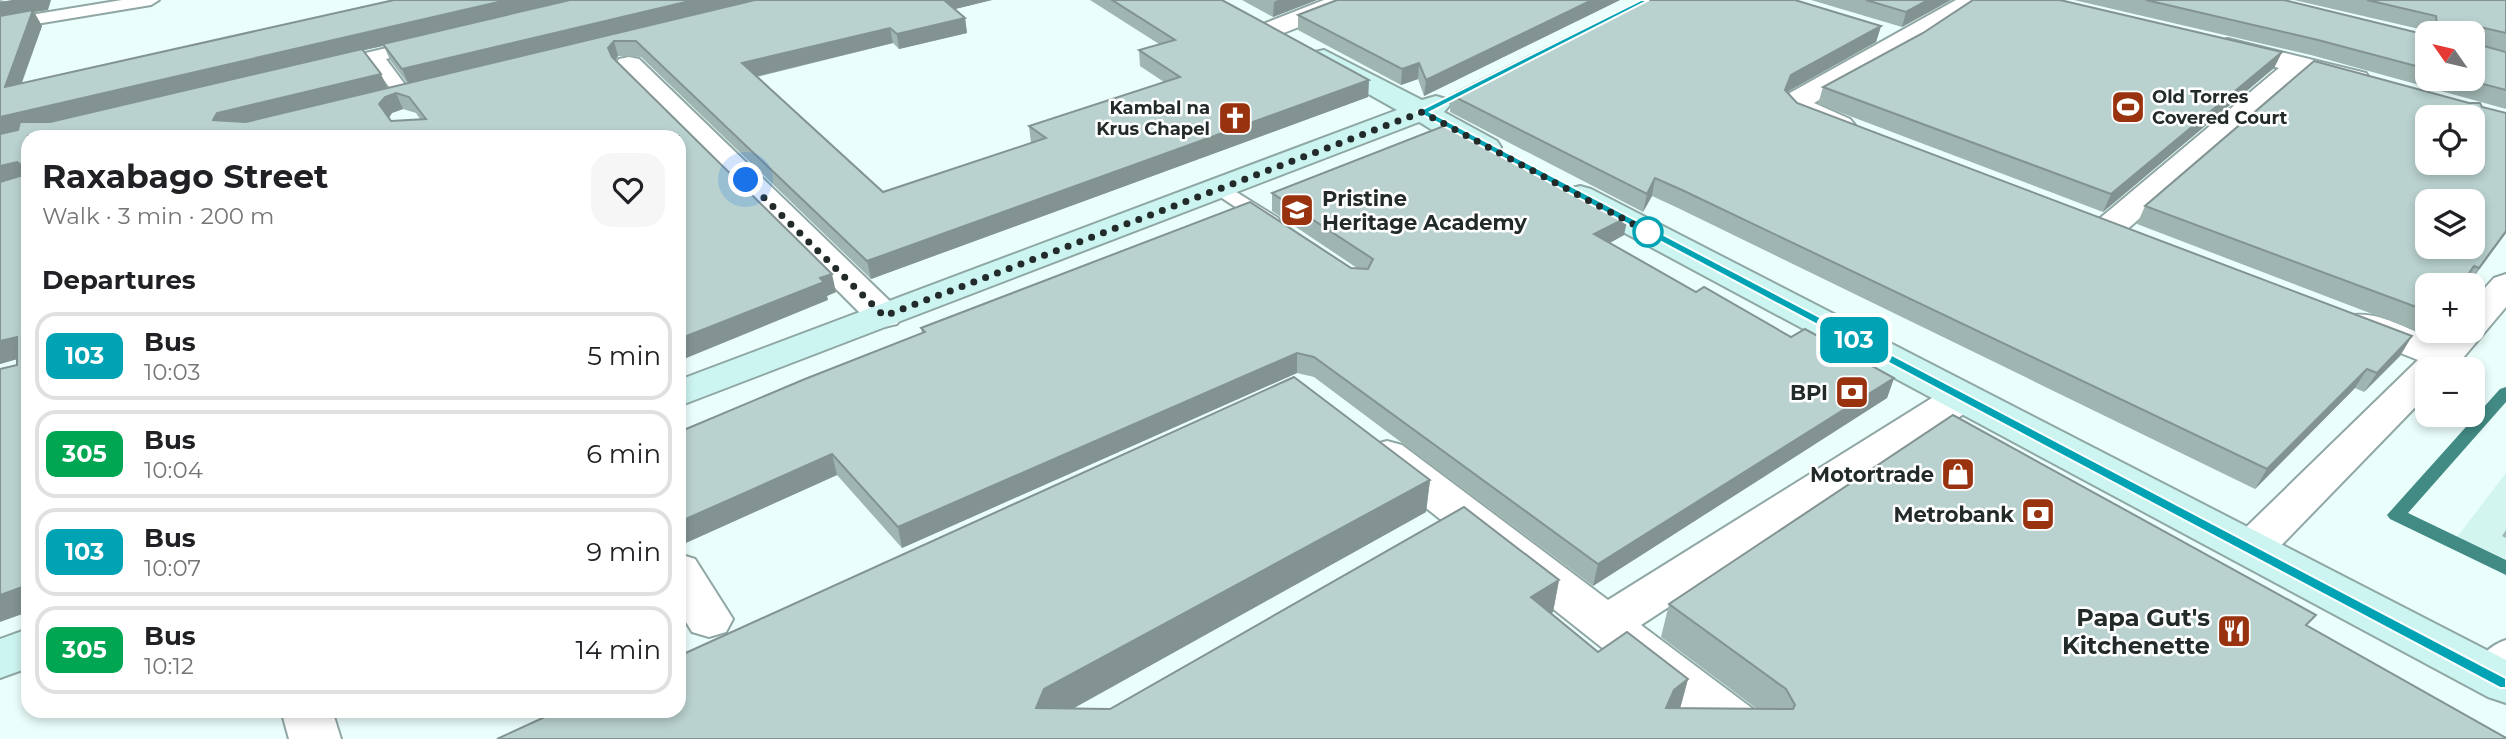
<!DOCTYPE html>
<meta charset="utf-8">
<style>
:root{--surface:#fff;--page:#f6f6f6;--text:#202124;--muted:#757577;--line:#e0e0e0}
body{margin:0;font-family:Montserrat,sans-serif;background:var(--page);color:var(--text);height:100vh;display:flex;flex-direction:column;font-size:26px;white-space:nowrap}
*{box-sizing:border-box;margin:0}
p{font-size:23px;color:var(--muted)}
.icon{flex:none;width:38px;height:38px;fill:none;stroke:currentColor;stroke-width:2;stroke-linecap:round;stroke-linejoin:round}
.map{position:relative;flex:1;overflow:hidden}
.details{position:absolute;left:21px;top:130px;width:665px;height:588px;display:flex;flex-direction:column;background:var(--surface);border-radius:21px;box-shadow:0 4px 10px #0003}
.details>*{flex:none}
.badge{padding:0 14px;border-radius:10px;font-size:24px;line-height:46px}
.needle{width:46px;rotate:304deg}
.tools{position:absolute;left:2415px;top:21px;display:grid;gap:14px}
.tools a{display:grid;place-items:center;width:70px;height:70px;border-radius:14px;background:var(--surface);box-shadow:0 4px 10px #0003;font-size:35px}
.you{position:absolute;width:35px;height:35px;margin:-18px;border:5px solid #fff;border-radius:50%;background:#1a73e8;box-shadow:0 0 0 10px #1a73e833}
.map>.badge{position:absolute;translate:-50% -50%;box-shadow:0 0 0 4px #fff}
h2{padding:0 21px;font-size:26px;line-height:63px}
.round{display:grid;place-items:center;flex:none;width:74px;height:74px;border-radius:21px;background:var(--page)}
.headline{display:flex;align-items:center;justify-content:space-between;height:119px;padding:0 21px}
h1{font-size:33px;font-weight:700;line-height:52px}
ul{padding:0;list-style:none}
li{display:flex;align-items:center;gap:21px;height:88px;margin:0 14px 10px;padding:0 7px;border:4px solid var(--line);border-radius:21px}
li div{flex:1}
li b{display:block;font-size:26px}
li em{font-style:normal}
li .badge{min-width:77px;font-weight:700;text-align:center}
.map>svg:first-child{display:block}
.built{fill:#d2f5f0}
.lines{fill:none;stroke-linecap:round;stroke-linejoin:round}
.stream{fill:#428b84;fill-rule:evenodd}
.lane-casing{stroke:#8fa7a4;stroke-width:4}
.street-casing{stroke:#8fa7a4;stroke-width:4}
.secondary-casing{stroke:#8fa7a4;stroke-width:4}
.lane{fill:#fff;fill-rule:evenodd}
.street{fill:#fff;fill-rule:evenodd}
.secondary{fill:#ccf4f0;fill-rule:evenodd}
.wall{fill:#9fb5b2;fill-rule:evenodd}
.shaded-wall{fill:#829391}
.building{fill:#b9d2cf;stroke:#829391;stroke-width:2;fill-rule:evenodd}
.line{fill:#00a3b4;stroke:#fff;stroke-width:2}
.walk{stroke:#222b2a;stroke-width:7;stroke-dasharray:0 12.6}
.stop-dot{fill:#fff;stroke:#00a3b4;stroke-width:3.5}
.labels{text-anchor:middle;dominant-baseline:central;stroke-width:5;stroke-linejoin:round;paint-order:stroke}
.far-poi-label{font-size:18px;font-weight:bold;fill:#222b2a;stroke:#fff;text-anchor:start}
.poi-label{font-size:21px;font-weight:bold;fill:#222b2a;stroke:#fff;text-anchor:end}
.near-poi-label{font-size:24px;font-weight:bold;fill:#222b2a;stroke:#fff;text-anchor:end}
</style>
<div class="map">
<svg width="2506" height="739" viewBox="0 0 2506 739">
<rect width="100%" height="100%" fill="#eafefc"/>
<polygon class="built" points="2506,473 2506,559 2457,537"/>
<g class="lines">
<polygon class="stream" points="2506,387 2506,402 2408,513 2506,560 2506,575 2390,519 2387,515 2500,389"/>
<g class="lane-casing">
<g id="lane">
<polygon points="122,0 159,0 151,5 0,30 0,20"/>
<polygon points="417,41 425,46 423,50 386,59 412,94 409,98 397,98 371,62 337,70 328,65 331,61"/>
<polygon points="1220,182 1278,218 1281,222 1278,226 1264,226 1213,192 1210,188"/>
<path d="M2506,640V672C2496,682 2489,685 2475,681L2470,672C2478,658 2490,645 2506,640Z"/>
</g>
</g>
<g class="street-casing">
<g id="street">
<polygon points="1324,0 1358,0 1355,5 1281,34 1263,34 1259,29 1263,24"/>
<path d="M1956,0H1986L1983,5L1814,103L1850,119L1855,125L1850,131C1829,137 1806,121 1787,112L1783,106L1788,94Z"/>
<polygon points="2228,39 2366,73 2370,79 2366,85 2356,87 2304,74 2123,233 2111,236 2099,233 2094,226 2099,219 2279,68 2219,53 2215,47 2219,41"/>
<polygon points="629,57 639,59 897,308 902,316 897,324 884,327 871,324 619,71 615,65 619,59"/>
<path d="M2506,274V307L2457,365L2452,369H2427V395L2268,559L2252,564L2236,559L2229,548L2236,537L2418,360L2348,332L2343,324L2348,316C2376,309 2410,330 2436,341L2446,331H2473V301L2494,278Z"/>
<polygon points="1962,385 1976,388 1982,397 1976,406 1641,625 1773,724 1781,739 1717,739 1372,465 1366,455 1372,445 1387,441 1402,445 1608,600 1948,388"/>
<polygon points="679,554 695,559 733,619 726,632 709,637 692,632 679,610"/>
<polygon points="281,710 332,710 341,739 289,739"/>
</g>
</g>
<g class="secondary-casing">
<g id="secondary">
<path d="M1324,50L1422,100L1436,96L1446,99L1450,105L1444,112L1497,141L1501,147L1497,153C1471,160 1441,134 1419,122L679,406V380L1397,110L1315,64L1311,58L1315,52Z"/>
<polygon points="1580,186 1591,189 2506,660 2506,703 2488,697 1569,203 1564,196 1569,189"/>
<polygon points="28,629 28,668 0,678 0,639"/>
</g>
</g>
<use href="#lane" class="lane"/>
<use href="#street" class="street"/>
<use href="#secondary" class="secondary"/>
</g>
<g class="wall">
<path d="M0,0L48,10L34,12L42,26L22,83L394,0H992L955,9L965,18L967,33L899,49L893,43L757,77L883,192L1031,143L1029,126L1164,82L1140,66L1139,50L1159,44L1090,0H1222L1369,80L1368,97L871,279L641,57L618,56L616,60L836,292L827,296L828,300L679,136H28L17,365V359L0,364ZM384,46L390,60L407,83L387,88L363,50ZM403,109L416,113L420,119L391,121L389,118L392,113Z"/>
<polygon points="1242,0 1317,0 1273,17"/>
<polygon points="1337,0 1620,0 1424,96 1418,79 1401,85 1298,30 1298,15"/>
<polygon points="1811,0 1951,0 1902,27"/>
<polygon points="2074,0 2284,0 2427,35 2427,79 2473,79 2473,33 2428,33 2428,31 2294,0 2506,0 2506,51 2480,45 2506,52 2506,109 2311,55"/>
<polygon points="1881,26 1876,42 1787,92 1797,103 2412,336 2400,356 2364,392 2355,388 2255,489 1678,208 1652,196 1643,212 1450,112 1451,95"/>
<polygon points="1923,33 2282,52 2274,68 2103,212 1818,104 1823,87"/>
<polygon points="2482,107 2506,233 2468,285 2427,285 2427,327 2422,333 2137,224 2145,206"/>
<polygon points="1441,119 1624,235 1610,243 1696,292 1791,337 1894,378 1887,398 1593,586 1314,377 1297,373 902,548 837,475 679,546 679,432 922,333 921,328 1351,268 1357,268 1272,211 1272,193 1440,127"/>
<polygon points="1430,480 1426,512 1072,709 1110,709 1559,580 1553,612 1551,613 1598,652 1688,679 1680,709 1757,709 1661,637 1669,604 2308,626 2506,738 497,739"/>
<polygon points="2506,530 2506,538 2502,536"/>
</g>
<g class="shaded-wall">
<polygon points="12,0 51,0 48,10 34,12 42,26 14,103 5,87 0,19 0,2"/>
<polygon points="507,0 577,0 0,136 0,117"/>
<polygon points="694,0 761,0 409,85 402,69"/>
<polygon points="941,0 992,0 943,12"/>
<polygon points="1278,0 1317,0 1273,17 1274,2"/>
<polygon points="1592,0 1620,0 1424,96 1426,80"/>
<polygon points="1928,0 1951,0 1902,27 1906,12"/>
<polygon points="965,18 967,33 899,49 897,34"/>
<polygon points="1881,26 1876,42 1787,92 1785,90 1791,75"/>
<polygon points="890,28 893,43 746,79 742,63"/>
<polygon points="614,41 618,56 613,64 608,48"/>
<polygon points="2282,52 2274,68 2103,212 2111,194"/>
<polygon points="1419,63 1418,79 1401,85 1402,69"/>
<polygon points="381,74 388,90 225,129 213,120 217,113"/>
<polygon points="1369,80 1368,97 871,279 867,261"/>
<polygon points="396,93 403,109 392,113 386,121 379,104 385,97"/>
<polygon points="17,162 27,179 0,187 0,166"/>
<polygon points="1655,178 1652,196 1643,212 1647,194"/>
<polygon points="1628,217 1624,235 1591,253 1594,234"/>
<polygon points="2506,231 2506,233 2467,285 2479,268"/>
<polygon points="832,274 836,292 827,296 828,300 679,361 679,339"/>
<polygon points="2412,336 2400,356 2364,392 2377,373"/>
<polygon points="17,337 28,356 0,364 0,341"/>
<polygon points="1297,353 1297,373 902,548 898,527"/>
<polygon points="2367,369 2355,388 2255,489 2267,469"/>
<polygon points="1894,378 1887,398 1593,586 1598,564"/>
<polygon points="832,454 837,475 679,546 679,522"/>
<polygon points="1430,480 1426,512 1049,722 1036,708 1044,689"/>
<polygon points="1559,580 1553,612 1525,629 1531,597"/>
<polygon points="28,585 28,612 0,622 0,595"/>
<polygon points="1688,679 1679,712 1666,708 1674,690"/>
</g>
<g class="building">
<polygon points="394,0 507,0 0,117 0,16 33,10 5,87"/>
<polygon points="570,0 694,0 402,69 383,44"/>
<path d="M755,0H944L965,18L897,34L890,28L742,63L883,192L1046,138L1029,126L1180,77L1139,50L1175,40L1112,0H1222L1369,80L867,261L636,41H614L608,48L612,57L832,274L820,278L824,282L679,339V136H28V585L0,595V369L17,365V337L0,341V182L20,176V164L17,162L0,166V134L18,130L20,122H50L362,49L381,74L217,113L213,120L246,122ZM396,93L409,97L426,119L391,121L379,104L385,97Z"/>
<polygon points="1337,0 1592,0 1426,80 1419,63 1402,69 1298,15"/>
<polygon points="1642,0 1795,0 1881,26 1791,75 1785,90 1797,103 2412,336 2377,373 2367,369 2267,469 1682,190 1655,178 1647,194 1451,95"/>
<polygon points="1866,0 1928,0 1906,12"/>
<polygon points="1973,0 2060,0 2282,52 2111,194 1823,87 1923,33"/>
<polygon points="2146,0 2284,0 2427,35 2427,69 2318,40"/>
<polygon points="2367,0 2506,0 2506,33 2480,27 2480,45 2506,52 2506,90 2464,79 2473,79 2473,33 2438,33 2436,16"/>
<path d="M2314,61L2469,103H2480L2482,107L2506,113V231L2479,268L2474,266L2461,285H2427V311L2145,206ZM2427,117H2473V163H2427ZM2427,201H2473V247H2427Z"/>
<polygon points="1441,119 1628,217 1594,234 1696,292 1704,287 1791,337 1805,329 1894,378 1598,564 1314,357 1297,353 898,527 832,454 679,522 679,432 805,379 925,332 921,328 1250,202 1351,268 1368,269 1373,259 1272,193 1444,126"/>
<polygon points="1294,377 1430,480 1044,689 1036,708 1110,709 1464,507 1559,580 1531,597 1598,652 1627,632 1688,679 1674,690 1666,708 1793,709 1795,705 1786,689 1669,604 1953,415 2316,615 2306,625 2506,738 2506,739 497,739 560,710 679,710 679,656"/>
</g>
<polygon class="line" points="1641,0 1649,0 1430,112 2506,678 2506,688 2500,688 1417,112"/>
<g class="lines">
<polyline class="walk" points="746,180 884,316 1422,112 1648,232"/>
</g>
<defs>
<g id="stadium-square" transform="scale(1.75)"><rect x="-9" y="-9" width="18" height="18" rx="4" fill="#99330f" stroke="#fff"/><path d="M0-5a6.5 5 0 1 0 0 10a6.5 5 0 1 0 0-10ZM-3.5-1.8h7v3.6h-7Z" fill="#fff"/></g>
<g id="church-square" transform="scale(1.75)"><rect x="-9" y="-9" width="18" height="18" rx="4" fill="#99330f" stroke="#fff"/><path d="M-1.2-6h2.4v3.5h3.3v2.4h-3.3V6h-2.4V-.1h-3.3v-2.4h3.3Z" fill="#fff"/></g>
<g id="school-square" transform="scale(1.75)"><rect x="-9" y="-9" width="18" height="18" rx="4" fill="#99330f" stroke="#fff"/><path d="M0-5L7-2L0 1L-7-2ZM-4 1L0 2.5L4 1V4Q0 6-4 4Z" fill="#fff"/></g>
<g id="bank-square" transform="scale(1.75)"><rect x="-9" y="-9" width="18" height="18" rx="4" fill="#99330f" stroke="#fff"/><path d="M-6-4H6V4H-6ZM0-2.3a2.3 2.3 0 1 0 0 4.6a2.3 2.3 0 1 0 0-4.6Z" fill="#fff"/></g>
<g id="shop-square" transform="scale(1.75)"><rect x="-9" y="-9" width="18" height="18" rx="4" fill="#99330f" stroke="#fff"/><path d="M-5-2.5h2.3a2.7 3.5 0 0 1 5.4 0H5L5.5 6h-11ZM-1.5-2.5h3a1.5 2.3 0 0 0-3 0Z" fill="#fff"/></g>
<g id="restaurant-square" transform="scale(1.75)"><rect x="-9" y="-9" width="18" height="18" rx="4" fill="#99330f" stroke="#fff"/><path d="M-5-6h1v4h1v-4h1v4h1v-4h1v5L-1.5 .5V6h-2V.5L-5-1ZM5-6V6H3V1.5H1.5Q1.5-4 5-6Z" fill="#fff"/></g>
</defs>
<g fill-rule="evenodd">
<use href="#stadium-square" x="2128" y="107"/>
<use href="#church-square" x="1235" y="118"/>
<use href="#school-square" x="1297" y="210"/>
<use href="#bank-square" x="1852" y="392"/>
<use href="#shop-square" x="1958" y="474"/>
<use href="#bank-square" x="2038" y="514"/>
<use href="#restaurant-square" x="2234" y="631"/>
</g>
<circle class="stop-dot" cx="1648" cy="232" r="14"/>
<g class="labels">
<g class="far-poi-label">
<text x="2152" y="97">Old Torres<tspan x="2152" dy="21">Covered Court</tspan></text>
<text x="1210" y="108" text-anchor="end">Kambal na<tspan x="1210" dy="21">Krus Chapel</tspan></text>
</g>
<g class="poi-label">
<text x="1322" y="198" text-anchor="start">Pristine<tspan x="1322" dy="24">Heritage Academy</tspan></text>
<text x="1828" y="392">BPI</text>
<text x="1934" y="474">Motortrade</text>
<text x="2014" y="514">Metrobank</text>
</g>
<g class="near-poi-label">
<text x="2210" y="617">Papa Gut's<tspan x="2210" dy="28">Kitchenette</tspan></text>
</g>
</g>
</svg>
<div class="tools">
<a><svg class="needle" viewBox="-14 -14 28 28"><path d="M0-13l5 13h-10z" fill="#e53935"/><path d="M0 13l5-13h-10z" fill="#757577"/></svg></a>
<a><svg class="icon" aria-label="locate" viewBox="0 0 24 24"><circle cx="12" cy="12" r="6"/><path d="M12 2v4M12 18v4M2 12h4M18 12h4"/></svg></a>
<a><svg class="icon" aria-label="layers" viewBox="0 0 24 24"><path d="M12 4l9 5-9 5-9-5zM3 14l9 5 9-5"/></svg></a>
<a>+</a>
<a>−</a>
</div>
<div class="you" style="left:746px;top:180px"></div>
<b class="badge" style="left:1854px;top:340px;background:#00a3b4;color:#fff">103</b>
<section class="details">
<div class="headline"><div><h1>Raxabago Street</h1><p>Walk · 3 min · 200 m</p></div><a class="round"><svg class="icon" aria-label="heart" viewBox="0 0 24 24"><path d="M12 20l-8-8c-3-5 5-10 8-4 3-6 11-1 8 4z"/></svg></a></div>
<h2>Departures</h2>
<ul>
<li><span class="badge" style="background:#00a3b4;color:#fff">103</span><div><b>Bus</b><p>10:03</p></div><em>5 min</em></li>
<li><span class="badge" style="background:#00a651;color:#fff">305</span><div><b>Bus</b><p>10:04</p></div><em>6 min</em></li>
<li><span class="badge" style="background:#00a3b4;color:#fff">103</span><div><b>Bus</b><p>10:07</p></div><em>9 min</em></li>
<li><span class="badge" style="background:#00a651;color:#fff">305</span><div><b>Bus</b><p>10:12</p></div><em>14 min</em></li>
</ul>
</section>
</div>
